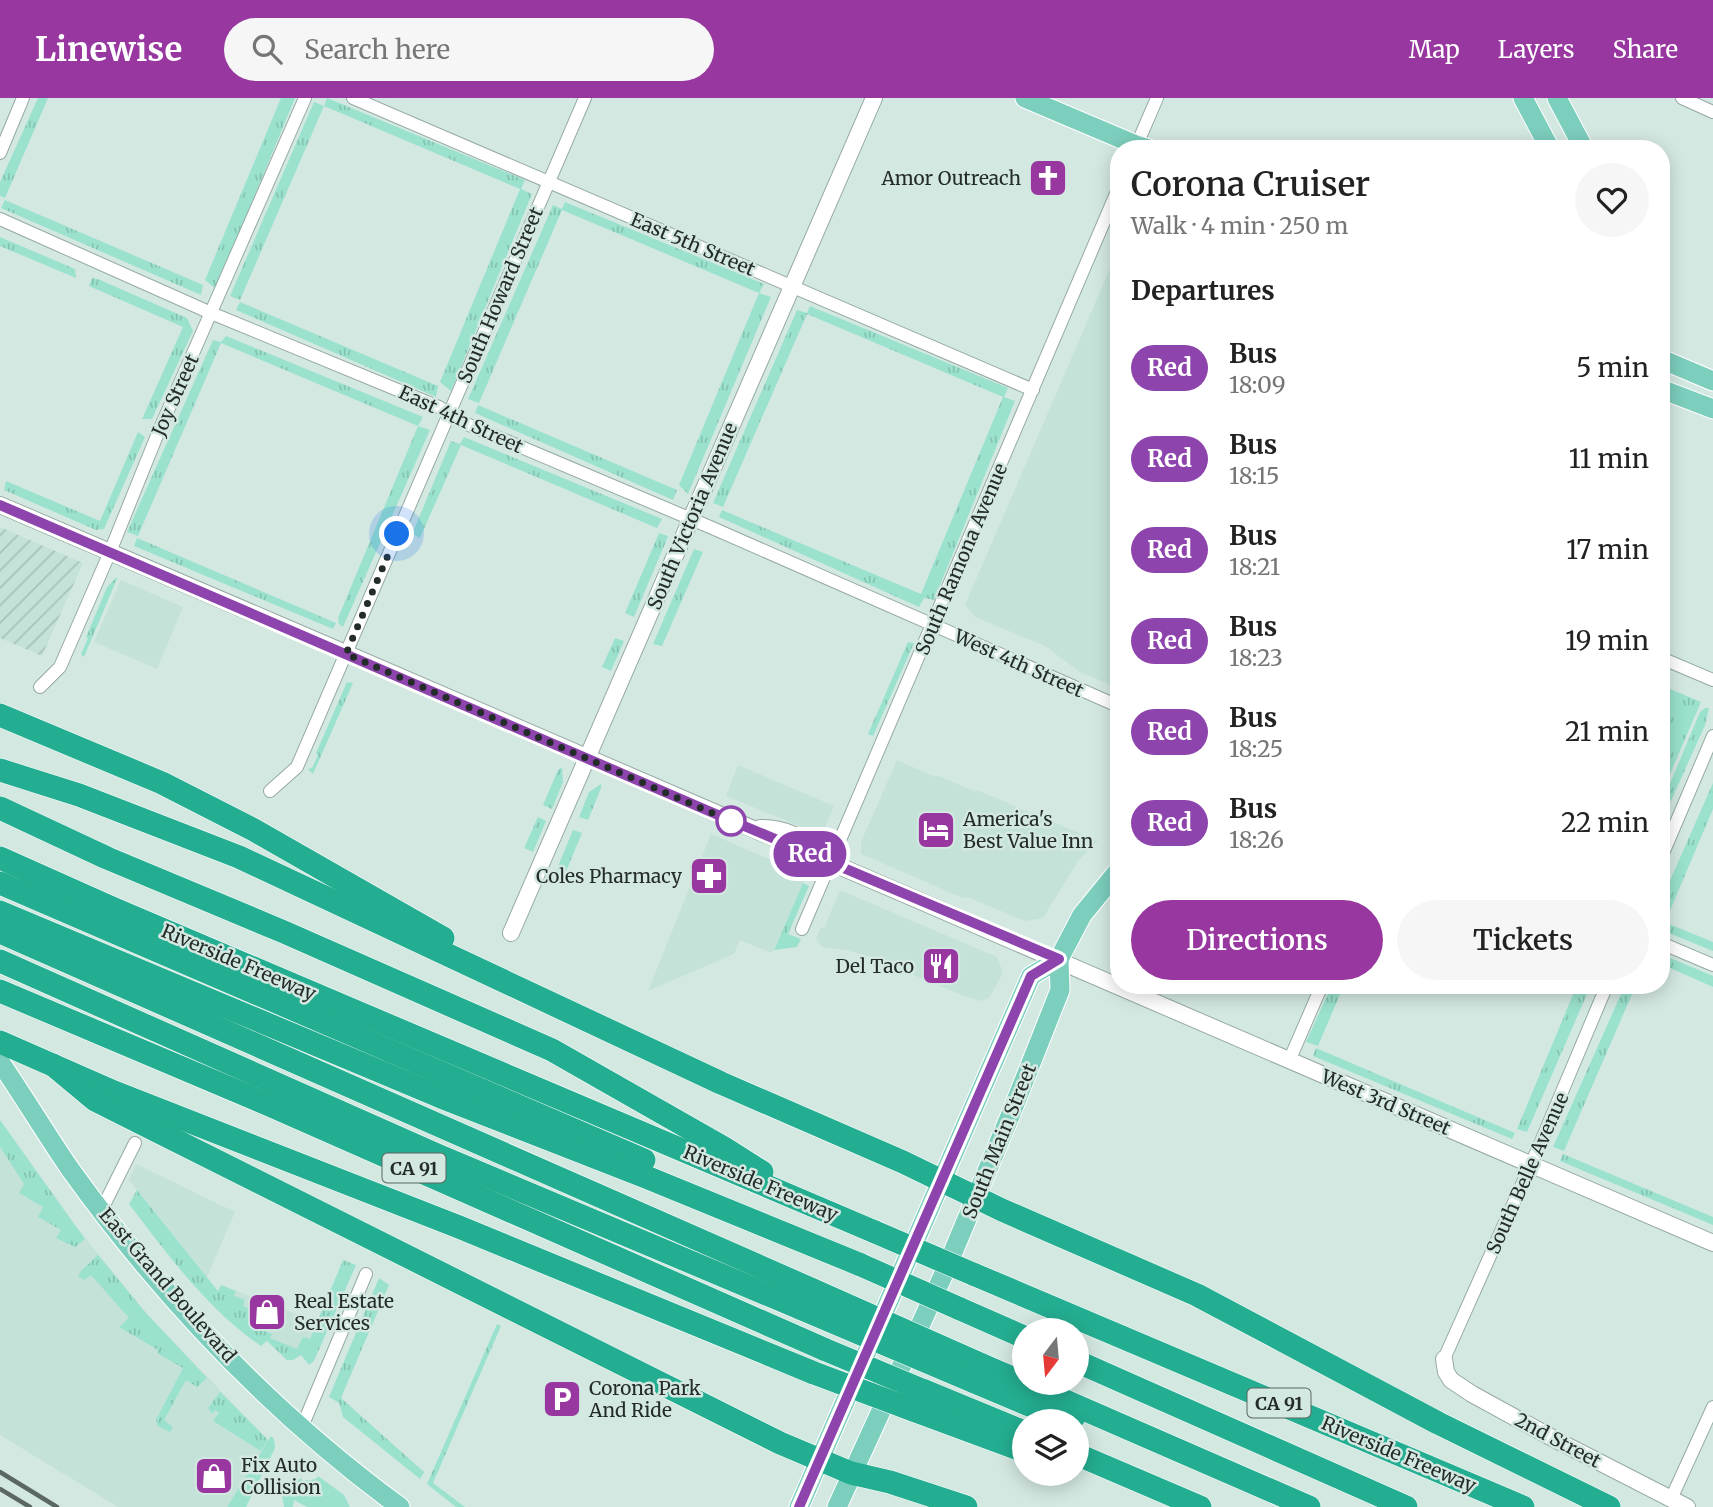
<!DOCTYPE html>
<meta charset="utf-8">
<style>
:root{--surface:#fff;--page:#f6f6f6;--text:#222;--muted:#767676;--accent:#97379f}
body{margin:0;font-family:Merriweather,serif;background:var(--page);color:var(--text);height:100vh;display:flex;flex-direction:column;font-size:26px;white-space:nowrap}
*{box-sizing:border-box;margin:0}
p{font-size:23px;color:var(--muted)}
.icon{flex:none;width:38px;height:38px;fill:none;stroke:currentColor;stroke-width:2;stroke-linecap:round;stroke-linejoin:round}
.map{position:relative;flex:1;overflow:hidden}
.side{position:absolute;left:1110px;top:42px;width:560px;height:854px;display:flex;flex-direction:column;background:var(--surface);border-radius:28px;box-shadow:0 4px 18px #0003}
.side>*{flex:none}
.badge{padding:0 14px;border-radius:23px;font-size:24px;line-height:46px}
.needle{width:46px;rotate:196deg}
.buttons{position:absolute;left:1012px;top:1220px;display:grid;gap:14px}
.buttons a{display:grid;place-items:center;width:77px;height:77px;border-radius:50%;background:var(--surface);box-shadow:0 4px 18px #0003;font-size:35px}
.you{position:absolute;width:35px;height:35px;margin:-18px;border:5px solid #fff;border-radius:50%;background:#1a73e8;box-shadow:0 0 0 10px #1a73e833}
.map>.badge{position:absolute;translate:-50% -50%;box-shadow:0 0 0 4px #fff}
h2{padding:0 21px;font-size:26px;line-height:63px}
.round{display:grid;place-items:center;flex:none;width:74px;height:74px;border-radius:37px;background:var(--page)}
.head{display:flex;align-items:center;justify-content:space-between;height:119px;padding:0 21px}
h1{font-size:33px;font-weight:600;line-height:52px}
.button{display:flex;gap:14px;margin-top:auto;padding:14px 21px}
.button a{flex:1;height:80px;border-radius:42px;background:var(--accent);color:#fff;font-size:28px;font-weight:600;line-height:80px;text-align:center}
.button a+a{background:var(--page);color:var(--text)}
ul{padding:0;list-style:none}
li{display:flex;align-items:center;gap:21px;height:91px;padding:0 21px}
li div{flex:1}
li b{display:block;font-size:26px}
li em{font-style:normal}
li .badge{min-width:77px;font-weight:700;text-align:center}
header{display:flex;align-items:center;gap:42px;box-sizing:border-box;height:98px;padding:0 35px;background:var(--accent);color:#fff}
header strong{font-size:33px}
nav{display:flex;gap:38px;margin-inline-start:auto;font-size:24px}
.search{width:490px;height:63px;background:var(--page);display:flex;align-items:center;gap:18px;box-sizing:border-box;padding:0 24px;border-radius:38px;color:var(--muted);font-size:26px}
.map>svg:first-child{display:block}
.built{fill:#c4e2d8}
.industrial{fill:url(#industrial-furrows)}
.grass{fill:url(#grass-tufts)}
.green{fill:#9ae2ce}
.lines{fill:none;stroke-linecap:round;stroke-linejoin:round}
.minor-casing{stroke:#96a9a3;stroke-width:14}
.tertiary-casing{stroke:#96a9a3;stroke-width:18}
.primary-casing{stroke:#fff;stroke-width:21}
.motorway-casing{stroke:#fff;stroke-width:24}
.minor{stroke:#fff;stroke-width:12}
.tertiary{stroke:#fff;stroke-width:16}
.primary{stroke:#7ccebd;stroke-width:19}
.motorway{stroke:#24ae91;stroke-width:23}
.rail{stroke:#5b6763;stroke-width:4.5}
.motorway-bridge-casing{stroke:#fff;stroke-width:24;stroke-linecap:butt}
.motorway-bridge{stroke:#24ae91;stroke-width:23}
.line-casing{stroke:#fff;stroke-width:16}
.line{stroke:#8e44ad;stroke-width:10}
.walk{stroke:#242c29;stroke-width:7;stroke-dasharray:0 12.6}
.stop-dot{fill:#fff;stroke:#8e44ad;stroke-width:3.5}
.labels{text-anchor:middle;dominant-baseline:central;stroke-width:5;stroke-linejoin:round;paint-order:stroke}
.shield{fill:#d4e8e2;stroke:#596460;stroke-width:2}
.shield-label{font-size:18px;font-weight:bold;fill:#242c29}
.poi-label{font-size:19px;fill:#242c29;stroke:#d4e8e2;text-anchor:start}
.street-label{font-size:19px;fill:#242c29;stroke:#d4e8e2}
</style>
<header>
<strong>Linewise</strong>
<div class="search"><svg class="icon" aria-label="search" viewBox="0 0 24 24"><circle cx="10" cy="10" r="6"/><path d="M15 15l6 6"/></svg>Search here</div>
<nav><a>Map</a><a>Layers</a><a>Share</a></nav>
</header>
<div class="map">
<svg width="1713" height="1409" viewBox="0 0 1713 1409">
<defs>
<pattern id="industrial-furrows" width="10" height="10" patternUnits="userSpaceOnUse" patternTransform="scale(1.75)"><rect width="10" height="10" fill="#c4e2d8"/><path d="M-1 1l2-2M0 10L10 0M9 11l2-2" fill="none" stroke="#a8c2b9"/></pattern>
<pattern id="grass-tufts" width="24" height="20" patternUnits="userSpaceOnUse" patternTransform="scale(1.75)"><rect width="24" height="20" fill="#9ae2ce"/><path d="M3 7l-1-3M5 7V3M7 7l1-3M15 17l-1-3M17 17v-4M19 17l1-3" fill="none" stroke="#85c2b1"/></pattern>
</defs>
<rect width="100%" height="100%" fill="#d4e8e2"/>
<g class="built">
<polygon points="1118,152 1118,590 1080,574 1045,548 975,519 965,507"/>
<polygon points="121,482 183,509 157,571 94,544"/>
<polygon points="897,662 935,679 936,677 976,694 977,692 1098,743 1078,763 1043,820 1025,823 967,799 963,800 861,756 861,744"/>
<polygon points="738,667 834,708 822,737 726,698"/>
<polygon points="711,736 796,773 804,783 772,855 740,842 734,856 648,893"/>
<polygon points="840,792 997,859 1003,875 989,900 982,903 966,899 871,859 846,852 822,849 816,840 821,829 824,830"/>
<polygon points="0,1022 66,1116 146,1215 268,1342 227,1409 118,1409 0,1337"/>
<polygon points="136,1066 235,1114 207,1179 129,1082"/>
<polygon points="221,1187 317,1224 305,1252 293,1262 287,1262"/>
</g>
<polygon class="industrial" points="0,429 83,465 42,558 0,540"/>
<g class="grass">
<polygon points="38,0 48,0 5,100 0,98 0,84"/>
<polygon points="281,0 295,0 216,191 205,182"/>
<polygon points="327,0 525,82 521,91 532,96 451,293 440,284 520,91 324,8 240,202 230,198 314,4 324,8"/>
<polygon points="5,102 203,187 201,197 1,110"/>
<polygon points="565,104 764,186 759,195 771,199 688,396 679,387 759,195 562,112 479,305 468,301 553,107 562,111"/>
<polygon points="0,139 75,171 76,180 0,148"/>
<polygon points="92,180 98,181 187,220 193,233 152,321 142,321 183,229 89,188"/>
<polygon points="240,204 438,288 436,299 236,212"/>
<polygon points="810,208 1008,290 1004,299 1015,303 934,502 924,500 919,509 719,419 722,412 921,496 1003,299 807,216 723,409 713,405 797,212 807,215"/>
<polygon points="226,238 423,319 418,328 430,332 343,529 339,526 338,520 418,328 221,245 138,438 127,434 213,242 221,244"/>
<polygon points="478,307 677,392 673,402 475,315"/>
<polygon points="138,334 145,339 104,431 96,432 4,392 6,383 100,423"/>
<polygon points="464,339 662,421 657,430 461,347 420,440 412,436 451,343 460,346"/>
<polygon points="659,435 668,438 667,441 634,519 625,515"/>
<polygon points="137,440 336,525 333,531 134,448"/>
<polygon points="694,451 703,454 662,548 653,546"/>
<polygon points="117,479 117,481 84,559 81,556 88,540 86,539 107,489"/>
<polygon points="615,540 624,543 611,573 602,569"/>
<polygon points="908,544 914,545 873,638 868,636"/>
<polygon points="347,584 353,585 313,676 308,671 312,670 318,657 316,655"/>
<polygon points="1661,587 1701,604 1661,697"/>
<polygon points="1705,610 1709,610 1705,627 1671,703 1664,700 1700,614"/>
<polygon points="562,669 563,684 552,711 543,707 558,672"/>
<polygon points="1713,685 1713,711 1666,822 1661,820 1661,803"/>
<polygon points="601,686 601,690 588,722 579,719 589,694"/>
<polygon points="538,719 546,723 533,754 524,750"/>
<polygon points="573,732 582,735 562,783 554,778"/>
<polygon points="803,785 809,788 788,836 801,841 797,849 774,852"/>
<polygon points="1664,824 1713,844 1713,853 1661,832"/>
<polygon points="1661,856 1713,878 1713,889 1661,866"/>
<polygon points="1332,887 1344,887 1318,948 1306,944"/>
<polygon points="1577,887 1591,887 1527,1034 1517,1031"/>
<polygon points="1625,887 1636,887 1564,1053 1553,1049"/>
<polygon points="1316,950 1515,1035 1512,1041 1313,958"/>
<polygon points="0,1022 85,1141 75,1149 56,1140 61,1132 38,1119 43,1109 19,1095 24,1086 0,1049"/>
<polygon points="1563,1056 1713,1119 1713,1127 1560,1063"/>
<path d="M137,1092L218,1193L221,1187L236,1193L234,1198L245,1202L243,1208L250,1211L248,1216L257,1219L256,1224L264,1227L262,1232L272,1236L270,1240L297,1251L303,1239L310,1241L343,1162L356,1167L314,1263L309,1267L301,1257L293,1262H287L267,1243L261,1248C209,1213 167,1156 129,1106Z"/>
<polygon points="98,1157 146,1215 207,1280 197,1289 186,1282 164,1322 173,1329 170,1334 158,1328 156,1322 183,1270 157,1255 158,1252 119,1229 129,1220 91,1177 84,1182 78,1178 81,1173"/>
<polygon points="379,1180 389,1187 341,1300 424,1374 420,1381 343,1319 339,1305 329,1299"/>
<polygon points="497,1226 501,1228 433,1385 465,1409 456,1409 427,1386"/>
<polygon points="220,1294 268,1342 261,1353 213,1323 219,1315 215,1312 212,1316 208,1310"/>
</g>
<g class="green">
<polygon points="271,1338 274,1341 275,1350 246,1409 227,1409"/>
<polygon points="318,1378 344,1397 350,1409 307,1409 294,1402 293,1409 284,1409 282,1397 287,1390 301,1380 303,1383 316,1381"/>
</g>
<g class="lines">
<g class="minor-casing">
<g id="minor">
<polyline points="353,0 1033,292"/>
<polyline points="1682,0 1713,14"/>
<polyline points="1135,51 1157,0"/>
<polyline points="0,55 23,0"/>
<polyline points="0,121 211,215 439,309 462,324 710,429 1118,608"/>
<polyline points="1661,560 1713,582"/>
<polyline points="40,589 60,569 110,454 158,335 305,0"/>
<polyline points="270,693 297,669 585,0"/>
<polyline points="1661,760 1713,638"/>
<polyline points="802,831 1118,91"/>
<polyline points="1661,845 1713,867"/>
<polyline points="1289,963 1322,887"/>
<polyline points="102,1111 135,1045"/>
<polyline points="1444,1261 1540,1046 1607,887"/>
<polyline points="302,1329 366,1176"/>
<polyline points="1671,1401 1713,1309"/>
</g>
</g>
<g class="tertiary-casing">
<g id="tertiary">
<path d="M0,407C572,651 1142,900 1713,1145"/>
<path d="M760,730C783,729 801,738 818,754"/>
<polyline points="511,835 874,0"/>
<polyline points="1444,1261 1446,1274 1451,1282 1472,1296 1558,1343 1687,1409"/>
</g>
</g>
<g class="primary-casing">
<g id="primary">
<polyline points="1025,0 1136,47 1149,51"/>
<polyline points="1523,0 1550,51"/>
<polyline points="1557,0 1584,51"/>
<polyline points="1661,261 1713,283"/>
<polyline points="1661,291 1713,311"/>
<path d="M0,964C24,999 46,1036 70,1071C162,1199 273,1316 400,1409"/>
<polyline points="799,1409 1031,878 1059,861"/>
<polyline points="837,1409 946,1171 1010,1018 1060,892 1059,861 1082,817 1118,773"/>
</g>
</g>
<g class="motorway-casing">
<g id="motorway">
<polyline points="0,617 162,685 254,732 443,840"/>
<polyline points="0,672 79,697 239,759 721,985 903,1064 1002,1112 1197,1197 1438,1325 1609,1409"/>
<polyline points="0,710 107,760 284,834 552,952 724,1050 762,1074"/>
<polyline points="0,760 112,810 875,1134"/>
<polyline points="0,785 644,1062"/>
<polyline points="0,814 441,999 646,1079 861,1167"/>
<polyline points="0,834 813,1192"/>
<polyline points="0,863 437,1057 802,1211"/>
<polyline points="0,893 267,1006 826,1252"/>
<polyline points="0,944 114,994 459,1129 814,1275"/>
<polyline points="53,967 95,1002 780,1345 851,1375 890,1384 966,1409"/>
<polyline points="973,1176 1523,1409"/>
<polyline points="958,1210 1024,1239"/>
<polyline points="1076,1263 1406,1409"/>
<polyline points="980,1266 1309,1409"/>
<polyline points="972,1283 1034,1309 1074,1319"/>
<polyline points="922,1292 1024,1334"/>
<polyline points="913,1312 1024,1353"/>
<polyline points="1076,1356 1200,1409"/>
</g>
</g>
<use href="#minor" class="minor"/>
<use href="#tertiary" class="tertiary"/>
<use href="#primary" class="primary"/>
<use href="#motorway" class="motorway"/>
<g class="rail">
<polyline points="0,1374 57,1409"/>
<polyline points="0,1391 30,1409"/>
</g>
<g class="motorway-bridge-casing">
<g id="motorway-bridge">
<polyline points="875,1134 973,1176"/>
<polyline points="861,1167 958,1210"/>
<polyline points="813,1192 980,1266"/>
<polyline points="802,1211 972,1283"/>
<polyline points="826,1252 922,1292"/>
<polyline points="814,1275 913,1312"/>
</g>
</g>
<use href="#motorway-bridge" class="motorway-bridge"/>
</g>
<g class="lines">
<g class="line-casing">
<polyline id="line" points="0,407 711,714 1059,861 1031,878 799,1409"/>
</g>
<use href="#line" class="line"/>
<polyline class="walk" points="397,436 346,556 731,723"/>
</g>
<defs>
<g id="church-square" transform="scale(2.0125)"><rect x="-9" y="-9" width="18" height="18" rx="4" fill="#97379f" stroke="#d4e8e2"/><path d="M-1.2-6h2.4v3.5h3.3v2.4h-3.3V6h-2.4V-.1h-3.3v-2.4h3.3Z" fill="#fff"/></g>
<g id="hotel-square" transform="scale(2.0125)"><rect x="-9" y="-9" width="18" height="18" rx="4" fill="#97379f" stroke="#d4e8e2"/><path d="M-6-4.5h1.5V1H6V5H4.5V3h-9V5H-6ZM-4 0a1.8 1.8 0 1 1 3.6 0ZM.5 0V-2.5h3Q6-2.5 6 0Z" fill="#fff"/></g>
<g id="pharmacy-square" transform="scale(2.0125)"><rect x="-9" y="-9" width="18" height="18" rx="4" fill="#97379f" stroke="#d4e8e2"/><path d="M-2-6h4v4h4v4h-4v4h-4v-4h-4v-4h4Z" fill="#fff"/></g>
<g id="restaurant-square" transform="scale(2.0125)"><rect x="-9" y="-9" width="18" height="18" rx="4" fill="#97379f" stroke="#d4e8e2"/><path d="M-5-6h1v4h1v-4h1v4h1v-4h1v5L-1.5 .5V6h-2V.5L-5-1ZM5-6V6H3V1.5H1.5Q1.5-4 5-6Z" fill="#fff"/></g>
<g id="shop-square" transform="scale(2.0125)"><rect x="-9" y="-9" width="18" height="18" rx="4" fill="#97379f" stroke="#d4e8e2"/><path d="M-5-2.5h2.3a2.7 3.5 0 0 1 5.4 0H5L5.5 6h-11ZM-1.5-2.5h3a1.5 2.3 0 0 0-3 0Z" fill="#fff"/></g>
<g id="parking-square" transform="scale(2.0125)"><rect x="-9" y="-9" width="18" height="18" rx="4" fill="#97379f" stroke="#d4e8e2"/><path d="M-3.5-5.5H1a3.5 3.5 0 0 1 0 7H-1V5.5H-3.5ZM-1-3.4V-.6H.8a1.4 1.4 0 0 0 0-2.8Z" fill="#fff"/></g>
</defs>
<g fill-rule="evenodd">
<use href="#church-square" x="1048" y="80"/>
<use href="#hotel-square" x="936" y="732"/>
<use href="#pharmacy-square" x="709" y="778"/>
<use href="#restaurant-square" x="941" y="868"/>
<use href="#shop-square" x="267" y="1214"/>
<use href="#parking-square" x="562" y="1301"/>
<use href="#shop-square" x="214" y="1378"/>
</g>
<circle class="stop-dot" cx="731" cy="723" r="14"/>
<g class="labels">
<g class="shield">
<rect x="382.5" y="1055.5" width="63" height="29" rx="5"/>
<rect x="1247.5" y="1290.5" width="63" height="29" rx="5"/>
</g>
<g class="shield-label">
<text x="414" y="1070">CA 91</text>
<text x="1279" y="1305">CA 91</text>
</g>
<g class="poi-label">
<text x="1021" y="80" text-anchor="end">Amor Outreach</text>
<text x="963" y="721">America's<tspan x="963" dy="22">Best Value Inn</tspan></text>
<text x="682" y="778" text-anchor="end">Coles Pharmacy</text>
<text x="914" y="868" text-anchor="end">Del Taco</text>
<text x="294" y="1203">Real Estate<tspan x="294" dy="22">Services</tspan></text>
<text x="589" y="1290">Corona Park<tspan x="589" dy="22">And Ride</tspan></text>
<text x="241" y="1367">Fix Auto<tspan x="241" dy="22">Collision</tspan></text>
</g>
<g class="street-label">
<text transform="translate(693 146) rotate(23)">East 5th Street</text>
<text transform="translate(500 197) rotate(-67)">South Howard Street</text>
<text transform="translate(175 297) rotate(-66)">Joy Street</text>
<text transform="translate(461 321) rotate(25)">East 4th Street</text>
<text transform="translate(692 418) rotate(-67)">South Victoria Avenue</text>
<text transform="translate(961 461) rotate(-67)">South Ramona Avenue</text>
<text transform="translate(1019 565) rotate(24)">West 4th Street</text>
<text transform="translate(239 864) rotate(23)">Riverside Freeway</text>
<text transform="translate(1386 1004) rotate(23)">West 3rd Street</text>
<text transform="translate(999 1043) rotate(-68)">South Main Street</text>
<text transform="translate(1527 1075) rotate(-66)">South Belle Avenue</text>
<text transform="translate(761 1085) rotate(23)">Riverside Freeway</text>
<text transform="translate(168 1187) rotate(49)">East Grand Boulevard</text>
<text transform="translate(1558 1342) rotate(28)">2nd Street</text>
<text transform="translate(1399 1356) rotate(23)">Riverside Freeway</text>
</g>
</g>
</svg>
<div class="buttons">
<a><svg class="needle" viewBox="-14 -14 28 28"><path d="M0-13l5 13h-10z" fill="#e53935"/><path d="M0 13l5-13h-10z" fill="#767676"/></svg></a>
<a><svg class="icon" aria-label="layers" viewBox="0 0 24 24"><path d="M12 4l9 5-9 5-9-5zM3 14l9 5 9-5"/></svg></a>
</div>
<div class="you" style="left:397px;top:436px"></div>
<b class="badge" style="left:810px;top:756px;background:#8e44ad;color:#fff">Red</b>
<section class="side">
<div class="head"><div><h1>Corona Cruiser</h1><p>Walk · 4 min · 250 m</p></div><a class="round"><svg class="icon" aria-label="heart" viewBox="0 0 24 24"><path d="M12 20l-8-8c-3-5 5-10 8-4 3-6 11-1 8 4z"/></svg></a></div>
<h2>Departures</h2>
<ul>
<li><span class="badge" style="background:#8e44ad;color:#fff">Red</span><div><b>Bus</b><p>18:09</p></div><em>5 min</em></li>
<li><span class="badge" style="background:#8e44ad;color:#fff">Red</span><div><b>Bus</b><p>18:15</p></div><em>11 min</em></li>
<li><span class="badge" style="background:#8e44ad;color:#fff">Red</span><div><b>Bus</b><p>18:21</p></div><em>17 min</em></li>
<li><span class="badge" style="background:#8e44ad;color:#fff">Red</span><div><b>Bus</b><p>18:23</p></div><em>19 min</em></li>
<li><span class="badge" style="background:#8e44ad;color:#fff">Red</span><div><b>Bus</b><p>18:25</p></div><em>21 min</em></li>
<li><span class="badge" style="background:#8e44ad;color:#fff">Red</span><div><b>Bus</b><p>18:26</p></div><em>22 min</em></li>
</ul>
<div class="button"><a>Directions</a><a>Tickets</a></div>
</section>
</div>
